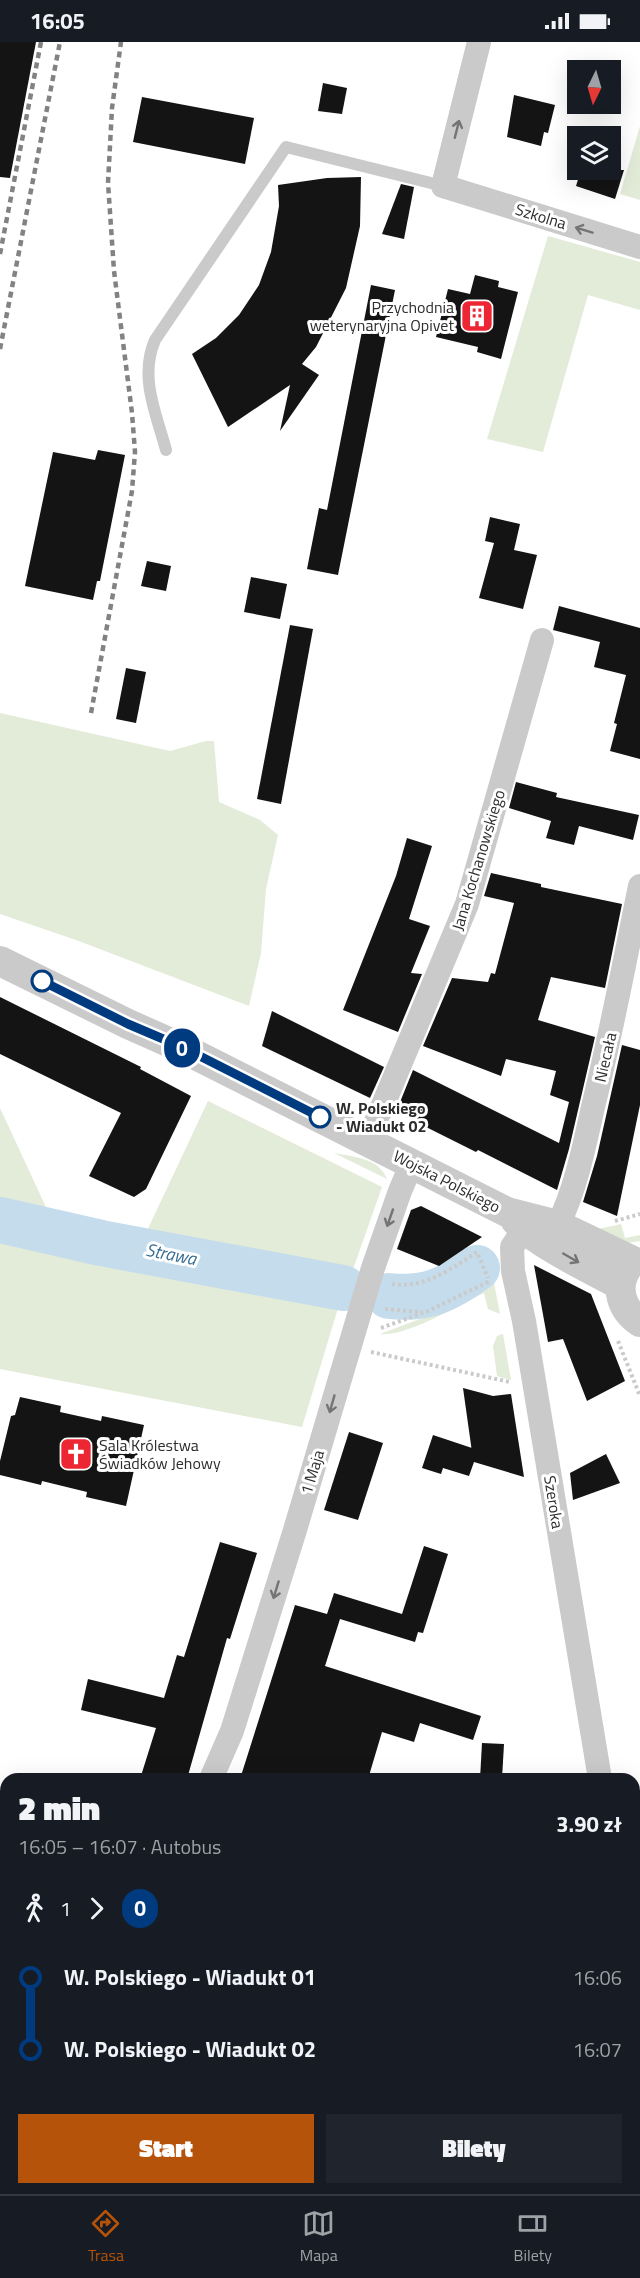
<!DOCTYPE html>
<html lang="pl">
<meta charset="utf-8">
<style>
:root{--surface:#171b24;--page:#20242c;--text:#f1f3f6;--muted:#9ea1a6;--line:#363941;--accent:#b45309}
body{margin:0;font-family:"Titillium Web",sans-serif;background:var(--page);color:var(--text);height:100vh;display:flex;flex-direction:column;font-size:22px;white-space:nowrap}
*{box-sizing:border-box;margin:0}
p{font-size:20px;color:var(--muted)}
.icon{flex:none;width:33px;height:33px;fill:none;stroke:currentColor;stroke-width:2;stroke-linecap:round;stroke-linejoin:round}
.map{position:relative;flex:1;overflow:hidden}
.sheet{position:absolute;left:0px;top:1731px;width:640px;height:422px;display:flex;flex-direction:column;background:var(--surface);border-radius:18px 18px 0 0;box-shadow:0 6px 24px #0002}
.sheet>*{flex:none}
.badge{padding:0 12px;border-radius:20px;font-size:21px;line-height:39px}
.needle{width:39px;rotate:185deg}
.tools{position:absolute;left:567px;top:18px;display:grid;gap:12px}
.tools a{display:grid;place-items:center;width:54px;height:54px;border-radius:0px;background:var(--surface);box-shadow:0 6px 24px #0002;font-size:30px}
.map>.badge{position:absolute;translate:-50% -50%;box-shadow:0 0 0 3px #fff}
.legs{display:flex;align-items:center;gap:9px;height:66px;padding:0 18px;font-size:20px}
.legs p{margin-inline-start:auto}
.headline{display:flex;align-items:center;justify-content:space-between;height:102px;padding:0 18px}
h1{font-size:33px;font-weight:800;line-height:45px}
.button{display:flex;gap:12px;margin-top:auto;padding:12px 18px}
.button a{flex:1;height:69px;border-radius:0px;background:var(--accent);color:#fff;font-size:24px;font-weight:800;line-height:69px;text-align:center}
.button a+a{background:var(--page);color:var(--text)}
ul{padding:0 18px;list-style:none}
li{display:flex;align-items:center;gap:21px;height:72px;font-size:22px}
li i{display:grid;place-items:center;width:9px;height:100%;margin:0 8px;background:currentColor}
li i::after{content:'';width:15px;height:15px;margin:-8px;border:4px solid;border-radius:50%;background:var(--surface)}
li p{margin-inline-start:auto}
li:first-child i{background:linear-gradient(#0000 50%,currentColor 0)}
li:last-child i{background:linear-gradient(currentColor 50%,#0000 0)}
.status{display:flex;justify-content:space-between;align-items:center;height:42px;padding:0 30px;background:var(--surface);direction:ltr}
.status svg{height:16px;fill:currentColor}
.tab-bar{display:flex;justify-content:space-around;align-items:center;height:84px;border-top:2px solid var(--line);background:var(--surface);font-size:16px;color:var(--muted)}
.tab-bar a{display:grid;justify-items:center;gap:3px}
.tab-bar .selected{color:var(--accent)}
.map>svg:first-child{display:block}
.green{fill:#e3ebd9}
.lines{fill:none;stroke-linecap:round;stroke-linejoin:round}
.river{stroke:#c4dcec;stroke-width:46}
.building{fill:#141414}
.path{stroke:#cacaca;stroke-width:4;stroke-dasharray:3 3;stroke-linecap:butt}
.service{stroke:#cacaca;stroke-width:12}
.minor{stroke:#cacaca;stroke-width:24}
.tertiary{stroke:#cacaca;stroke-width:30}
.rail{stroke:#828282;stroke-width:4.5;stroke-dasharray:6 4.5;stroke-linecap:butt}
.oneway{stroke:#747474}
.line-1-casing{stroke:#fff;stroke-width:14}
.line-1{stroke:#003b80;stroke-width:9}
.stop-1-dot{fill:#fff;stroke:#003b80;stroke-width:3}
.labels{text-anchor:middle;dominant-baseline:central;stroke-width:6;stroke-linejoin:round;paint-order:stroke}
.street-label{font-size:16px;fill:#2d2d2d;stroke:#fff}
.poi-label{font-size:16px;fill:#2d2d2d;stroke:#fff;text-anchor:end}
.stop-label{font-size:16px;font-weight:bold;fill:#2d2d2d;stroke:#fff;text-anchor:start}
.water-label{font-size:18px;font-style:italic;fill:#386e92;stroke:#fff}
</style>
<div class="status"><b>16:05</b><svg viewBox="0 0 49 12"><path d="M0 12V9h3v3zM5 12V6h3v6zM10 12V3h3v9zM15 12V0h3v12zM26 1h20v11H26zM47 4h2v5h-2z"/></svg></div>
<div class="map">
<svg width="640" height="2152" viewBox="0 0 640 2152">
<rect width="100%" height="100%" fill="#fff"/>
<g class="green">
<polygon points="640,84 640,158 620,152"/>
<polygon points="548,194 640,220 640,268 588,253 543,410 487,397"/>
<polygon points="0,671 170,709 206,699 214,699 219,760 260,778 278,793 266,847 261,911 249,964 76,898 0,872"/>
<polygon points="208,1059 382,1145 350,1236 145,1193"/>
<polygon points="0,1066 51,1176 0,1163"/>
<path d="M334,1111C354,1115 379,1116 387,1137Z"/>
<polygon points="621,1182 625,1196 640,1193 640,1199 628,1201 594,1188"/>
<polygon points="0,1187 342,1253 302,1385 0,1327"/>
<path d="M494,1241L500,1272L488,1267L484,1251C459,1263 406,1295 380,1292L433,1272Z"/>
<polygon points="503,1292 511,1338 497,1334 493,1304 497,1294"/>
<polygon points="196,2147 239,2147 246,2152 202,2152"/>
</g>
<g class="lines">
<g class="river">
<polyline points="0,1178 101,1201 343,1246"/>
<path d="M389,1254C427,1258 447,1248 477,1226"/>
</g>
</g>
<g class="building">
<polygon points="0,0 36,0 10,136 0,135"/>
<polygon points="323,41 347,46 342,72 318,69"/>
<polygon points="514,53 555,63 548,91 544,90 541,104 507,95"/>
<polygon points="142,55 254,76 245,122 133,100"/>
<polygon points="581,128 624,128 615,157 576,144"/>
<polygon points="361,135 360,184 346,246 316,305 302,322 319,333 280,389 290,343 228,385 192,312 216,296 239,273 259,243 271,210 279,164 278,143 327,136"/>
<polygon points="401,142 414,145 404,197 382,192"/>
<polygon points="475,233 499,239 498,245 518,250 501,317 477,310 478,305 436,295 448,247 470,252"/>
<polygon points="371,243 395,248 338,533 307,527 319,466 327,468"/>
<polygon points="98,408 125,413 100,539 97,539 93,558 25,544 53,410 95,418"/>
<polygon points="490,475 520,482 514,508 537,513 523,567 479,556 494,501 485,499"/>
<polygon points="147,519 171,524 166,549 141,544"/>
<polygon points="251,535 287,542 280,577 244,570"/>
<polygon points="559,564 640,586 640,717 610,709 617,682 614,681 626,633 594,625 600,600 553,588"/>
<polygon points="290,583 313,587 281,762 257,757"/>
<polygon points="126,626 146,630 136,681 116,677"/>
<polygon points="516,740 557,751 556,755 639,773 633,798 579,784 574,803 546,796 551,779 509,766"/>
<polygon points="407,796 432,804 409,877 430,884 411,931 422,932 398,990 343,968 396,834"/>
<polygon points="491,831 541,842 541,845 622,862 605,946 551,935 538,978 595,995 569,1107 557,1148 478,1108 476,1110 396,1070 413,1028 559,1101 569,1060 550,1053 556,1029 506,1017 501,1034 423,1004 452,936 488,940 491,931 495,932 514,861 484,854"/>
<polygon points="0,955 141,1025 140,1027 191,1054 146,1147 134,1155 89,1134 121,1071 0,1012"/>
<polygon points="272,969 384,1025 370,1056 262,1004"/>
<polygon points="622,1003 640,1008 640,1063 617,1174 583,1160 597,1114"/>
<polygon points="421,1164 482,1195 439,1224 397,1207 411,1168"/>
<polygon points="534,1223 591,1252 625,1339 587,1359 563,1297 548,1300"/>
<polygon points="463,1346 493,1354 511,1352 524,1435 474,1420 469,1434 443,1426 441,1432 422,1426 433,1393 472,1406 472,1410"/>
<polygon points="20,1355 61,1364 60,1370 101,1379 102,1374 144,1383 126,1464 86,1455 87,1450 42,1439 41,1443 0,1433 0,1419 11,1374 15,1373"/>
<polygon points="349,1390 383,1401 358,1478 324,1468"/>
<polygon points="606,1412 620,1441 573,1458 570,1431"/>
<polygon points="220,1500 257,1511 230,1597 227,1596 187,1737 140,1737 156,1686 81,1668 88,1637 164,1656 177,1613 184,1615"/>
<polygon points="424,1504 448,1512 423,1591 418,1590 415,1600 340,1577 325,1624 481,1674 473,1698 420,1681 414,1700 382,1690 368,1737 240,1737 295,1563 327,1572 334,1551 402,1572"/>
<polygon points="482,1701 504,1702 502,1737 480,1737"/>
</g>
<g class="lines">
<g class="path">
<polyline points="615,1179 640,1172"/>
<path d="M392,1242C424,1247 451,1227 477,1210L488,1236"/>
<polyline points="385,1267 422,1270"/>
<polyline points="381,1286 428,1269 490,1239"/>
<polyline points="618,1299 640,1354"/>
<polyline points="371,1310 510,1340"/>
<polyline points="634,1859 640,1894"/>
<polyline points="245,2146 252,2152"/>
</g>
<path class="service" d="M166,408C156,371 139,335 155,298L286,105L443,144"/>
<g class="minor">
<polyline points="479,0 443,144 640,205"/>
<polyline points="368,1099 467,862 542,598"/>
<path d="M558,1183C576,1146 584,1105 593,1065C611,992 625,918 640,844"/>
<polyline points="524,1187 512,1205 513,1229 524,1279 600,1737"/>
<polyline points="211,1737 232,1689 295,1488 373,1226 400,1149 412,1121"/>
<polyline points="634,1948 638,1975 634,2000"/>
<polyline points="182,2146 185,2152"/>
</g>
<g class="tertiary">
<polyline points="0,919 128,982 182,1006 507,1170 558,1183 633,1219"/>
<path d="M516,1179C541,1204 589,1226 620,1243"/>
<path d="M627,1226C614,1246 622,1268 640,1280"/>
</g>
<g class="rail">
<polyline points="0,212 41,0"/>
<polyline points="0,307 60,0"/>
<polyline points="91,671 132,449 135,410 132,371 114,229 108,141 112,66 121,0"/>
</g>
</g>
<defs><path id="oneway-shaft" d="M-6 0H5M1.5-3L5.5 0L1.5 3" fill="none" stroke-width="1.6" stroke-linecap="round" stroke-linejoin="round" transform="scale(1.5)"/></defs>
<g class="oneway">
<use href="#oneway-shaft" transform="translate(457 87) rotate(-76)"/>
<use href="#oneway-shaft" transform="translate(584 188) rotate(-163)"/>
<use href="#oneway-shaft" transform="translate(390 1176) rotate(109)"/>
<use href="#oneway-shaft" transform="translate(571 1216) rotate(30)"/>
<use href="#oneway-shaft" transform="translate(332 1362) rotate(106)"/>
<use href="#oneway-shaft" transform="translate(276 1548) rotate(107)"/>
</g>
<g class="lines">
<g class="line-1-casing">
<polyline id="line-1" points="42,939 128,982 182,1005 320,1075"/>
</g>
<use href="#line-1" class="line-1"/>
</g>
<defs>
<g id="building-square" transform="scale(1.725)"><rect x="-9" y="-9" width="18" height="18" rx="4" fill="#ec2633" stroke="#fff"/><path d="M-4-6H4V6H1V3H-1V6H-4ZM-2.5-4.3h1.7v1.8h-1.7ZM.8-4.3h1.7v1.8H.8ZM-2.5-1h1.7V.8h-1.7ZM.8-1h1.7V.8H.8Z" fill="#fff"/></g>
<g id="church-square" transform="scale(1.725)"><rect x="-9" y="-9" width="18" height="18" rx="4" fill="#ec2633" stroke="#fff"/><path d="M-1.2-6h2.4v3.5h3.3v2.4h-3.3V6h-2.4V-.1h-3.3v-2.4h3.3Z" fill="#fff"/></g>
</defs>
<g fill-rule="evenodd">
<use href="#building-square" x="477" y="274"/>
<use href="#church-square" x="76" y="1412"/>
</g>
<g class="stop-1-dot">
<circle cx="42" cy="939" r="10"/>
<circle cx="320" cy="1075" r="10"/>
</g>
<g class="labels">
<g class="street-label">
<text transform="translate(541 174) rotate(17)">Szkolna</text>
<text transform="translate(478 818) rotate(-73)">Jana Kochanowskiego</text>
<text transform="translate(605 1015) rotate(-77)">Niecała</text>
<text transform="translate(447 1139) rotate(27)">Wojska Polskiego</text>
<text transform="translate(312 1430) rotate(-73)">1 Maja</text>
<text transform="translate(554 1460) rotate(81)">Szeroka</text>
</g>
<g class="poi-label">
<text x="454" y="265">Przychodnia<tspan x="454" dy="18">weterynaryjna Opivet</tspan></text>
<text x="99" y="1403" text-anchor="start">Sala Królestwa<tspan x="99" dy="18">Świadków Jehowy</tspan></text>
</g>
<g class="stop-label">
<text x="336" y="1066">W. Polskiego<tspan x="336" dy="18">- Wiadukt 02</tspan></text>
</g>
<g class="water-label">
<text transform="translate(171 1212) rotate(11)">Strawa</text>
</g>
</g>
</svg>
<div class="tools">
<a><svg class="needle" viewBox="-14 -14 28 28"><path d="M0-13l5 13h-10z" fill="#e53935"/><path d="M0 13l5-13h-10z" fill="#9ea1a6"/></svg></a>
<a><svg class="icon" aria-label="layers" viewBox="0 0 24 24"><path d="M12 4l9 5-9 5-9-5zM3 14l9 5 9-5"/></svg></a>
</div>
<b class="badge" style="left:182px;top:1006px;background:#003b80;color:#fff">0</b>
<section class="sheet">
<div class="headline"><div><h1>2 min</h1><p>16:05 – 16:07 · Autobus</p></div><b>3.90 zł</b></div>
<div class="legs"><svg class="icon" aria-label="walk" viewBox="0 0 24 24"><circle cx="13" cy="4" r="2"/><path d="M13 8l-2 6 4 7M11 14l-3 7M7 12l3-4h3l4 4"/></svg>1<svg class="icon" aria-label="forward" viewBox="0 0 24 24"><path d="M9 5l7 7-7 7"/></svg><b class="badge" style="background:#003b80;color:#fff">0</b></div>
<ul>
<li><i style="color:#003b80"></i><b>W. Polskiego - Wiadukt 01</b><p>16:06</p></li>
<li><i style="color:#003b80"></i><b>W. Polskiego - Wiadukt 02</b><p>16:07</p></li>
</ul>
<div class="button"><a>Start</a><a>Bilety</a></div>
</section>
</div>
<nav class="tab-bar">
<a class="selected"><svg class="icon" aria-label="directions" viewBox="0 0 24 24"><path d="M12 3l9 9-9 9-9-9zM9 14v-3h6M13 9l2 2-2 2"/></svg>Trasa</a>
<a><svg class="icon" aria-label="map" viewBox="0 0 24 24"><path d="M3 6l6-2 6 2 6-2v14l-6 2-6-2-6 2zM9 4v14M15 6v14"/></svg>Mapa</a>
<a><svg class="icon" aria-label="tickets" viewBox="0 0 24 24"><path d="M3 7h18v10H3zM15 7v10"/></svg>Bilety</a>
</nav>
